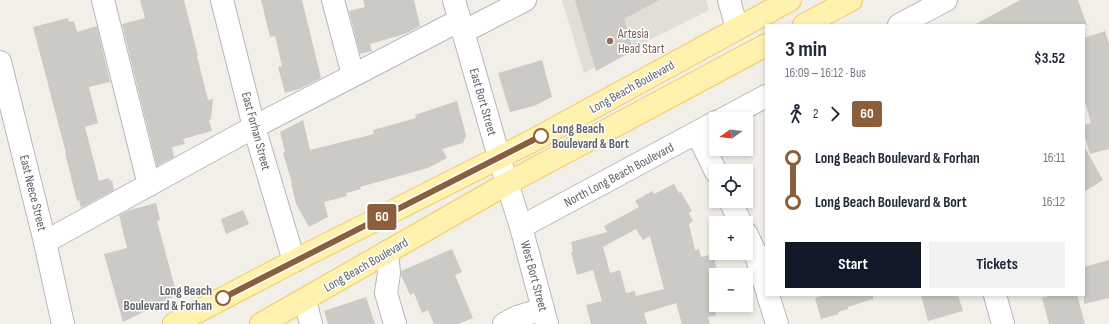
<!DOCTYPE html>
<meta charset="utf-8">
<style>
:root{--surface:#fff;--page:#f2f2f3;--text:#1f2937;--muted:#747a83;--accent:#111827}
body{margin:0;font-family:"Sofia Sans Condensed",sans-serif;background:var(--page);color:var(--text);height:100vh;display:flex;flex-direction:column;font-size:15px;white-space:nowrap}
*{box-sizing:border-box;margin:0}
p{font-size:13px;color:var(--muted)}
.icon{flex:none;width:22px;height:22px;fill:none;stroke:currentColor;stroke-width:2;stroke-linecap:round;stroke-linejoin:round}
.map{position:relative;flex:1;overflow:hidden}
.sheet{position:absolute;left:765px;top:24px;width:320px;height:272px;display:flex;flex-direction:column;background:var(--surface);border-radius:0px;box-shadow:0 2px 6px #0003}
.sheet>*{flex:none}
.badge{padding:0 8px;border-radius:3px;font-size:14px;line-height:26px}
.needle{width:26px;rotate:256deg}
.fabs{position:absolute;left:709px;top:112px;display:grid;gap:8px}
.fabs a{display:grid;place-items:center;width:44px;height:44px;border-radius:0px;background:var(--surface);box-shadow:0 2px 6px #0003;font-size:20px}
.map>.badge{position:absolute;translate:-50% -50%;box-shadow:0 0 0 2px #fff}
.legs{display:flex;align-items:center;gap:6px;height:44px;padding:0 20px;font-size:13px}
.legs p{margin-inline-start:auto}
.headline{display:flex;align-items:center;justify-content:space-between;height:68px;padding:0 20px}
h1{font-size:22px;font-weight:700;line-height:30px}
.button{display:flex;gap:8px;margin-top:auto;padding:8px 20px}
.button a{flex:1;height:46px;border-radius:0px;background:var(--accent);color:#fff;font-size:16px;font-weight:700;line-height:46px;text-align:center}
.button a+a{background:var(--page);color:var(--text)}
ul{padding:0 20px;list-style:none}
li{display:flex;align-items:center;gap:14px;height:44px;font-size:15px}
li i{display:grid;place-items:center;width:6px;height:100%;margin:0 5px;background:currentColor}
li i::after{content:'';width:10px;height:10px;margin:-5px;border:3px solid;border-radius:50%;background:var(--surface)}
li p{margin-inline-start:auto}
li:first-child i{background:linear-gradient(#0000 50%,currentColor 0)}
li:last-child i{background:linear-gradient(currentColor 50%,#0000 0)}
.map>svg:first-child{display:block}
.education{fill:#e1ded6}
.building{fill:#cccac5;fill-rule:evenodd}
.lines{fill:none;stroke-linecap:round;stroke-linejoin:round}
.minor-casing{stroke:#b5b8bc;stroke-width:24}
.major-casing{stroke:#f2c960;stroke-width:24}
.minor{stroke:#fff;stroke-width:22}
.major{stroke:#fff2af;stroke-width:22}
.line-1-casing{stroke:#fff;stroke-width:9}
.line-1{stroke:#8b5e3c;stroke-width:6}
.education-dot{fill:#8d6e63;stroke:#fff;stroke-width:1.5}
.stop-1-dot{fill:#fff;stroke:#8b5e3c;stroke-width:2}
.labels{text-anchor:middle;dominant-baseline:central;stroke-width:3;stroke-linejoin:round;paint-order:stroke}
.education-label{font-size:13px;fill:#785e54;stroke:#fff;text-anchor:start}
.street-label{font-size:13px;fill:#5f6368;stroke:#fff}
.stop-label{font-size:13px;font-weight:bold;fill:#5f6368;stroke:#fff;text-anchor:start}
</style>
<div class="map">
<svg width="1109" height="324" viewBox="0 0 1109 324">
<rect width="100%" height="100%" fill="#f1efe8"/>
<polygon class="education" points="562,0 706,0 709,10 584,73"/>
<g class="building">
<polygon points="140,0 184,0 198,56 197,56 208,100 213,99 211,119 209,120 212,131 183,139 185,144 172,147 174,157 157,166 122,24 145,18"/>
<polygon points="261,0 302,0 321,78 299,89 285,93 278,67 282,66 275,36 270,37"/>
<polygon points="363,0 414,0 420,26 405,34 370,44 372,51 360,54 349,11 365,7"/>
<polygon points="575,0 659,0 624,19 633,50 628,52 629,53 596,71"/>
<polygon points="1020,0 1078,0 1087,25 974,25"/>
<polygon points="68,18 69,22 74,21 77,32 97,26 110,82 89,87 98,123 85,127 99,181 109,178 110,181 112,180 114,190 81,208 79,200 77,201 65,153 66,153 33,27"/>
<polygon points="1105,31 1109,43 1109,149 1090,154 1084,134 1084,125 1091,123 1084,98 1084,38"/>
<polygon points="542,60 552,97 534,106 510,112 498,73"/>
<polygon points="457,101 466,135 463,143 442,149 447,158 428,168 360,187 361,189 346,193 347,196 324,202 328,217 309,227 296,204 291,183 292,183 283,153 285,152 280,132 303,120 310,150 374,134 373,130 416,118 415,115"/>
<polygon points="1084,146 1103,180 1084,192"/>
<path d="M674,184L679,193L681,192L692,211L689,213L693,221L689,224L695,250L699,249L701,257L713,254L718,275H716V302L712,303L716,315L708,317L710,324H682L676,303L644,313L647,324H591L586,305L602,301L593,270L577,275L571,252H573L571,242L607,232L604,226L639,207L635,201L652,191L654,194ZM636,229L643,240L650,236L664,289L636,296L635,291L626,293L620,270L610,273L603,247Z"/>
<polygon points="156,203 160,220 157,221 177,295 123,322 104,254 127,248 119,215 130,210"/>
<polygon points="243,210 249,224 226,234 221,219"/>
<polygon points="452,249 462,272 455,275 473,318 458,324 434,324 428,310 422,313 414,293 410,295 401,275 401,271"/>
<polygon points="1109,260 1109,298 1084,304 1084,267"/>
<polygon points="826,295 873,295 873,299 848,307 848,309 838,312 839,314 821,319 815,298"/>
<polygon points="921,295 958,295 963,311 928,321"/>
<polygon points="1053,295 1077,295 1085,324 1049,324 1042,298"/>
<polygon points="366,297 375,324 328,324 324,311"/>
</g>
<g class="lines">
<g class="minor-casing">
<g id="minor">
<polyline points="103,0 149,185"/>
<polyline points="222,0 254,127 294,261"/>
<polyline points="333,0 353,75"/>
<polyline points="454,0 499,157 521,227 547,324"/>
<polyline points="729,0 737,28"/>
<polyline points="899,25 946,0"/>
<polyline points="463,32 525,0"/>
<polyline points="0,62 45,242 63,324"/>
<polyline points="723,119 766,96"/>
<polyline points="697,133 716,172"/>
<polyline points="730,201 741,223"/>
<polyline points="521,227 716,122"/>
<polyline points="746,233 755,252 766,288"/>
<polyline points="45,242 254,127 460,20"/>
<polyline points="387,252 389,273 386,293 395,324"/>
<polyline points="768,295 777,324"/>
<polyline points="995,295 1003,324"/>
<polyline points="305,300 311,324"/>
<polyline points="504,324 517,317 543,309"/>
</g>
</g>
<g class="major-casing">
<g id="major">
<polyline points="804,25 851,0"/>
<polyline points="174,324 294,261 530,142 790,0"/>
<polyline points="261,324 508,183 766,45"/>
</g>
</g>
<use href="#minor" class="minor"/>
<use href="#major" class="major"/>
</g>
<g class="lines">
<g class="line-1-casing">
<polyline id="line-1" points="223,298 541,136"/>
</g>
<use href="#line-1" class="line-1"/>
</g>
<circle class="education-dot" cx="610" cy="41" r="4"/>
<g class="stop-1-dot">
<circle cx="541" cy="136" r="7"/>
<circle cx="223" cy="298" r="7"/>
</g>
<g class="labels">
<g class="education-label">
<text x="618" y="34">Artesia<tspan x="618" dy="15">Head Start</tspan></text>
</g>
<g class="street-label">
<text transform="translate(632 87) rotate(-29)">Long Beach Boulevard</text>
<text transform="translate(483 102) rotate(74)">East Bort Street</text>
<text transform="translate(256 131) rotate(75)">East Forhan Street</text>
<text transform="translate(619 175) rotate(-28)">North Long Beach Boulevard</text>
<text transform="translate(33 193) rotate(76)">East Neece Street</text>
<text transform="translate(366 265) rotate(-30)">Long Beach Boulevard</text>
<text transform="translate(534 276) rotate(75)">West Bort Street</text>
</g>
<g class="stop-label">
<text x="552" y="129">Long Beach<tspan x="552" dy="15">Boulevard &amp; Bort</tspan></text>
<text x="212" y="291" text-anchor="end">Long Beach<tspan x="212" dy="15">Boulevard &amp; Forhan</tspan></text>
</g>
</g>
</svg>
<div class="fabs">
<a><svg class="needle" viewBox="-14 -14 28 28"><path d="M0-13l5 13h-10z" fill="#e53935"/><path d="M0 13l5-13h-10z" fill="#747a83"/></svg></a>
<a><svg class="icon" aria-label="locate" viewBox="0 0 24 24"><circle cx="12" cy="12" r="6"/><path d="M12 2v4M12 18v4M2 12h4M18 12h4"/></svg></a>
<a>+</a>
<a>−</a>
</div>
<b class="badge" style="left:382px;top:217px;background:#8b5e3c;color:#fff">60</b>
<section class="sheet">
<div class="headline"><div><h1>3 min</h1><p>16:09 – 16:12 · Bus</p></div><b>$3.52</b></div>
<div class="legs"><svg class="icon" aria-label="walk" viewBox="0 0 24 24"><circle cx="13" cy="4" r="2"/><path d="M13 8l-2 6 4 7M11 14l-3 7M7 12l3-4h3l4 4"/></svg>2<svg class="icon" aria-label="forward" viewBox="0 0 24 24"><path d="M9 5l7 7-7 7"/></svg><b class="badge" style="background:#8b5e3c;color:#fff">60</b></div>
<ul>
<li><i style="color:#8b5e3c"></i><b>Long Beach Boulevard &amp; Forhan</b><p>16:11</p></li>
<li><i style="color:#8b5e3c"></i><b>Long Beach Boulevard &amp; Bort</b><p>16:12</p></li>
</ul>
<div class="button"><a>Start</a><a>Tickets</a></div>
</section>
</div>
